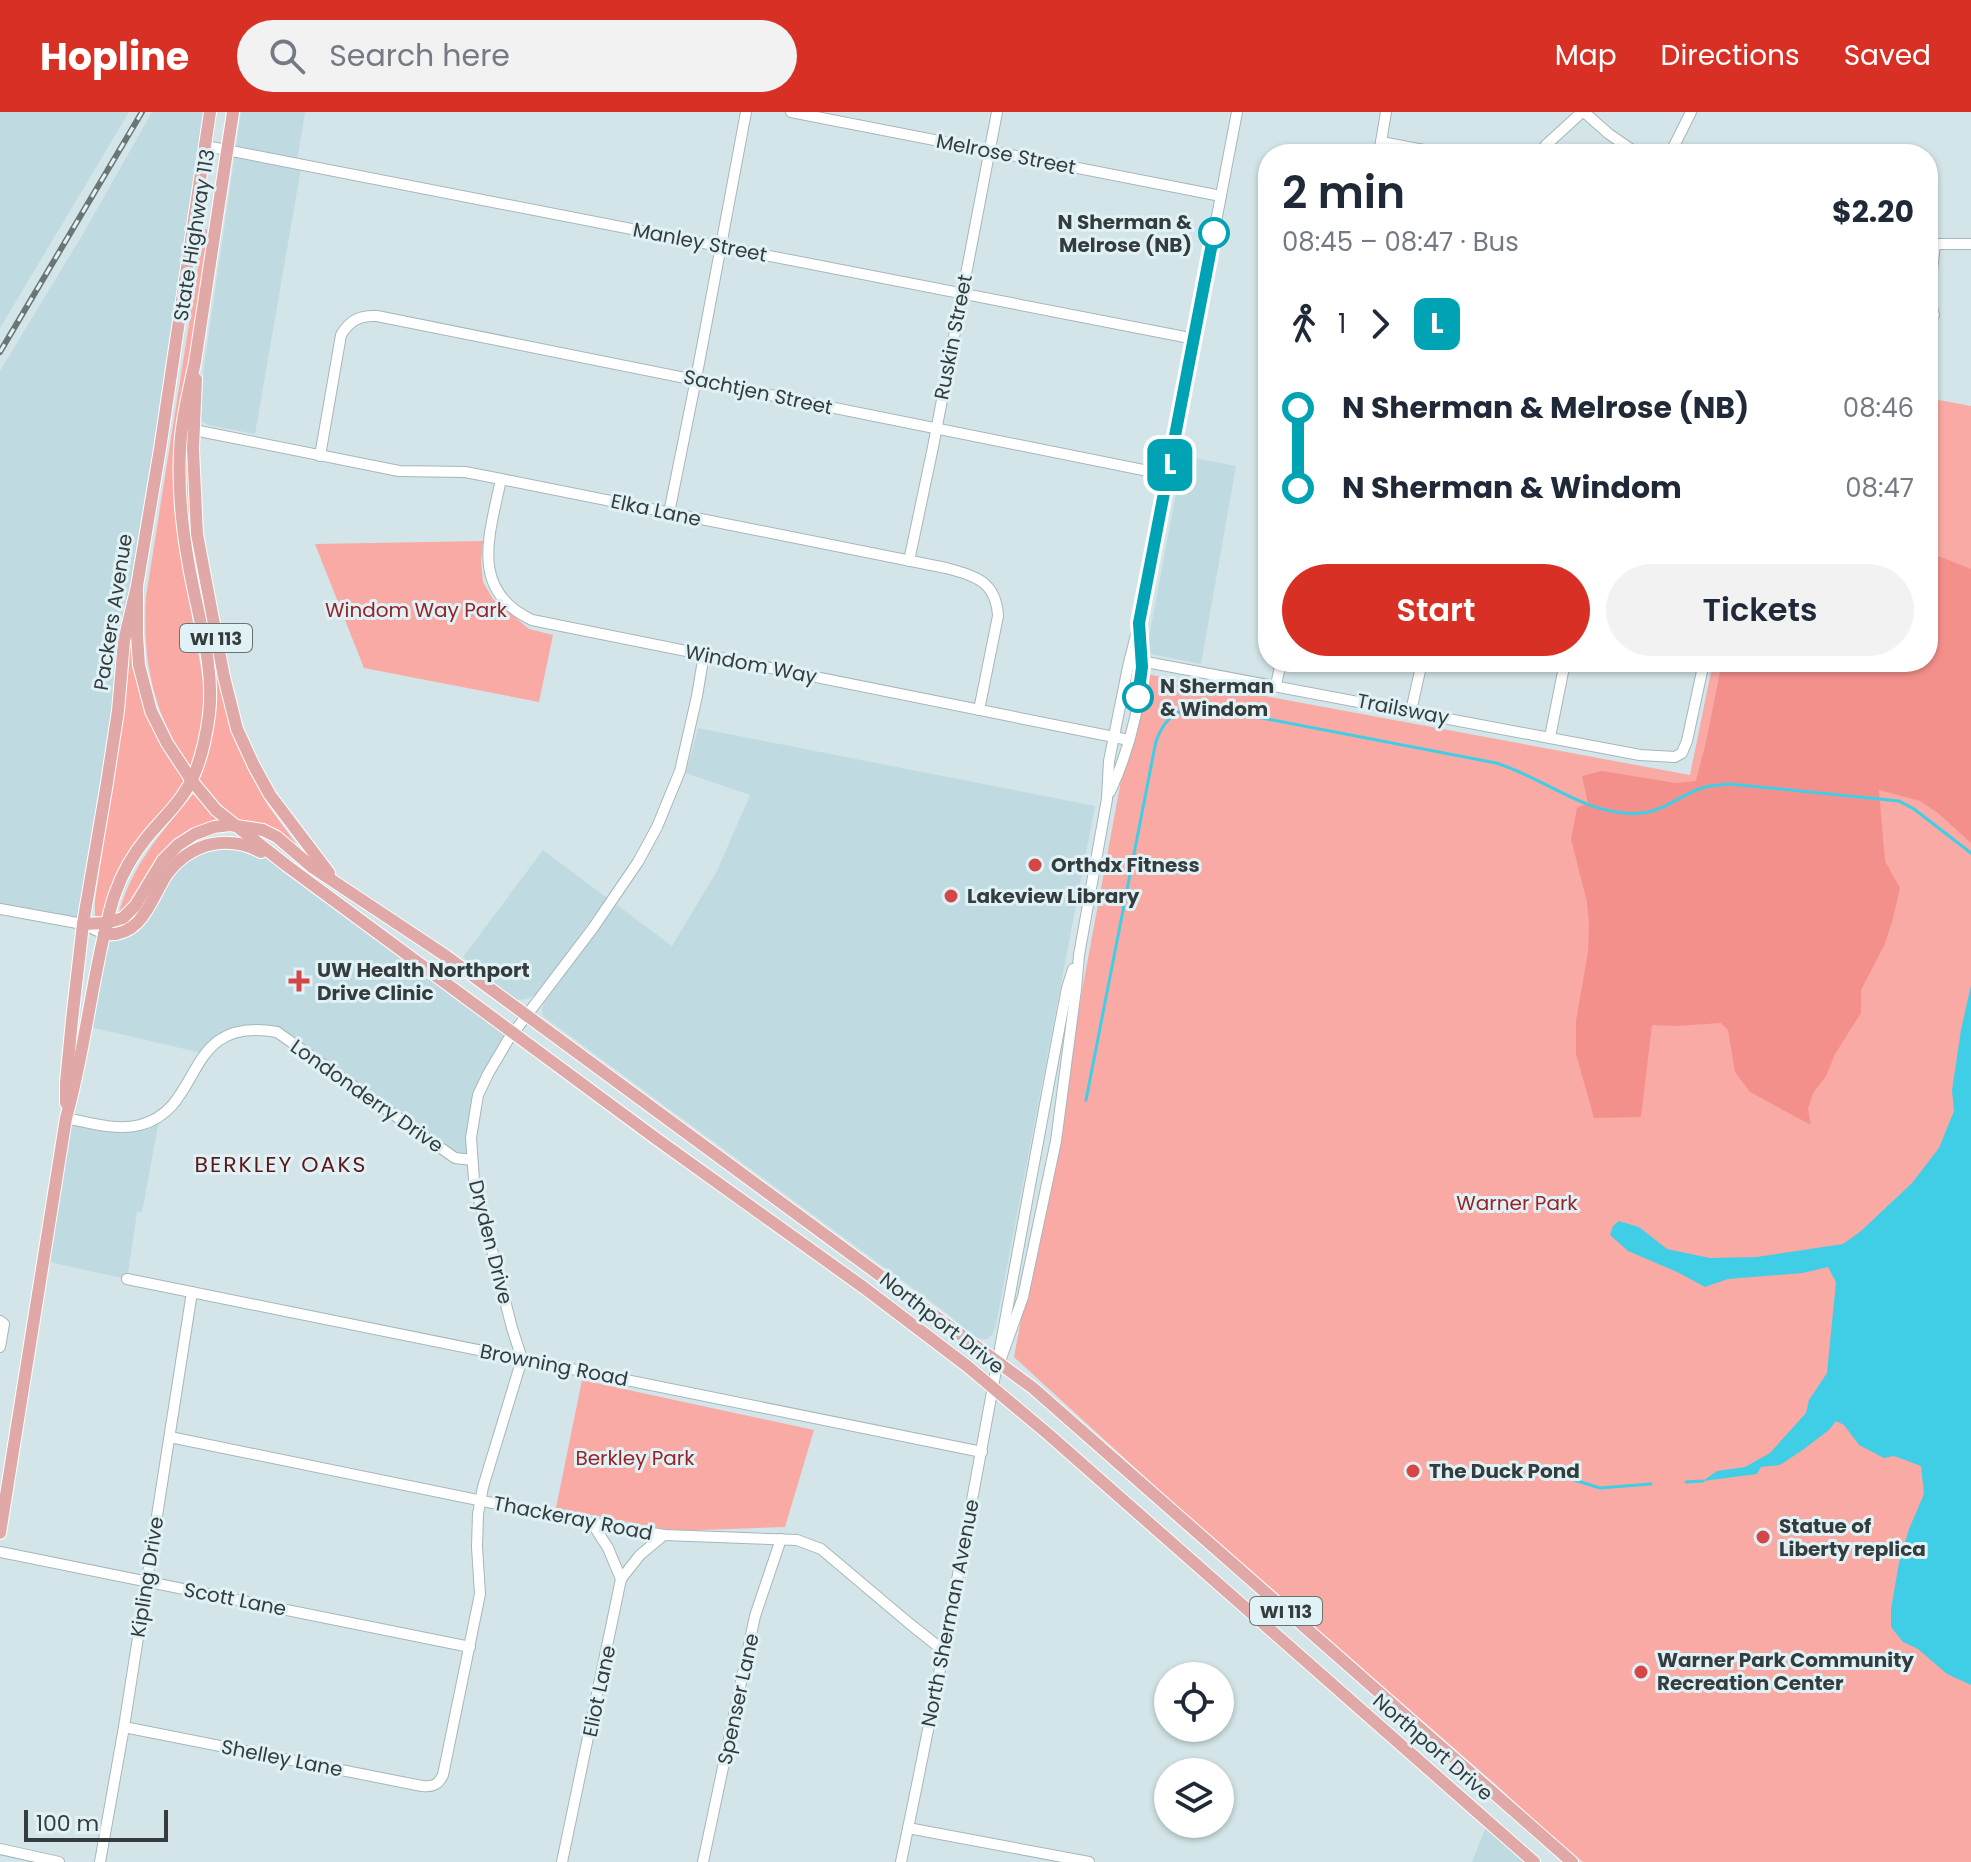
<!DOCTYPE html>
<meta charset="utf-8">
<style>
:root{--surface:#fff;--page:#f2f2f3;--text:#1f2937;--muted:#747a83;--accent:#d93025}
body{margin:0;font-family:Poppins,sans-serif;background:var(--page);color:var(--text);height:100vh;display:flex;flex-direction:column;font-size:30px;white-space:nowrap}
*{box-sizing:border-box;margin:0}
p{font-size:26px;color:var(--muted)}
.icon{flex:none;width:44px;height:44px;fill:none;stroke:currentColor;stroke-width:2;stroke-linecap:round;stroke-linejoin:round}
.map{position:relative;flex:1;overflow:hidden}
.sheet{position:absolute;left:1258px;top:32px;width:680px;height:528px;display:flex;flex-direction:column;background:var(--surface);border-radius:32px;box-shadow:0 2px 6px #0004}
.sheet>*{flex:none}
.badge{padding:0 16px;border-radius:12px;font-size:28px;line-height:52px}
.fabs{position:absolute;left:1154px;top:1550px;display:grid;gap:16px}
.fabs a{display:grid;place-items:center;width:80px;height:80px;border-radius:50%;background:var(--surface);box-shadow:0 2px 6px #0004;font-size:40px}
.scale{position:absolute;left:24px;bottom:20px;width:144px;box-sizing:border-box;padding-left:8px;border:4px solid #353c3d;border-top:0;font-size:22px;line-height:28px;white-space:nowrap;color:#353c3d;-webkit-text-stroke:6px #e0f2f6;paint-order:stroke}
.map>.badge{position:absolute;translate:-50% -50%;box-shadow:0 0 0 4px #fff}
.legs{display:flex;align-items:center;gap:12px;height:88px;padding:0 24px;font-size:26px}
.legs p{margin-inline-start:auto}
.headline{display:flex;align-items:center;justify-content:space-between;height:136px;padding:0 24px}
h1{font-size:44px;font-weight:600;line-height:60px}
.action{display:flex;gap:16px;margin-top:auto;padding:16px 24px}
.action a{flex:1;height:92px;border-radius:48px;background:var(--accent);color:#fff;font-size:32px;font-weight:600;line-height:92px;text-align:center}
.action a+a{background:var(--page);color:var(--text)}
ul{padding:0 24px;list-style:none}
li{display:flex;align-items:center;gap:28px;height:80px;font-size:30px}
li i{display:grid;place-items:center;width:12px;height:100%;margin:0 10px;background:currentColor}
li i::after{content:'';width:20px;height:20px;margin:-10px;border:6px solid;border-radius:50%;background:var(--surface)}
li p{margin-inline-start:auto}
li:first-child i{background:linear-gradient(#0000 50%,currentColor 0)}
li:last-child i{background:linear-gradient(currentColor 50%,#0000 0)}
header{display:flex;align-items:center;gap:48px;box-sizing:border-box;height:112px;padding:0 40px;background:var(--accent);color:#fff}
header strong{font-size:38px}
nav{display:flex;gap:44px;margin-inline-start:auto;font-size:28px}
.search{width:560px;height:72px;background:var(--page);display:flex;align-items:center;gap:20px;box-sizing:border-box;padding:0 28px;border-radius:44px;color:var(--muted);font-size:30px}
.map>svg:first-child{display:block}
.built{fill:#bfdae0}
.green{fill:#f9aaa4}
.forest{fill:#f4908b}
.water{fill:#40cee6}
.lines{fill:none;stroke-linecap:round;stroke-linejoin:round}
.stream{stroke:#40cee6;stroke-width:3}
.minor-casing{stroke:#a6b7bb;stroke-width:12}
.major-casing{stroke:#fff;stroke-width:14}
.minor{stroke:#fff;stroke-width:10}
.major{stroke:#e0a9a7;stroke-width:12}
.rail-casing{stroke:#6a7576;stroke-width:6}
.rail{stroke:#e0f2f6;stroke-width:3;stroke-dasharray:9;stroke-linecap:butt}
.line-1-casing{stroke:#fff;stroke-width:18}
.line-1{stroke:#00a3b4;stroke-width:12}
.stop-1-dot{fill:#fff;stroke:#00a3b4;stroke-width:4}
.poi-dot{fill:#d54647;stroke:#e0f2f6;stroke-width:3}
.labels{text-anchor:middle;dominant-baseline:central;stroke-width:6;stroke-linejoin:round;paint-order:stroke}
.shield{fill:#e0f2f6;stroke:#687374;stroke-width:2}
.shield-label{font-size:18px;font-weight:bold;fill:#353c3d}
.street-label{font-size:20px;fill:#353c3d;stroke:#e0f2f6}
.stop-label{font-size:20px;font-weight:bold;fill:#353c3d;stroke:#e0f2f6;text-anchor:end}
.park-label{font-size:20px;fill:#962327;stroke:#e0f2f6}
.poi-label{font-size:20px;font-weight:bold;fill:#353c3d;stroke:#e0f2f6;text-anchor:start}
.neighbourhood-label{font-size:22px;letter-spacing:2px;fill:#5d1819;stroke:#e0f2f6}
</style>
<header>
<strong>Hopline</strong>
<div class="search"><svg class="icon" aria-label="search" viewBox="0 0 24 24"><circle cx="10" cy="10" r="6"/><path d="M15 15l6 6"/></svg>Search here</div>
<nav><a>Map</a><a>Directions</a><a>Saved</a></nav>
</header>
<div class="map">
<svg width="1971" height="1750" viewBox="0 0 1971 1750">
<rect width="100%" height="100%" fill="#d3e5e8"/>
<g class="built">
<polygon points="0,0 129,0 0,216"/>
<polygon points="152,0 210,0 83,812 0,797 0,259 83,122"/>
<polygon points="241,0 305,0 296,55 301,56 255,322 208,313 202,309 200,304 204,254"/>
<polygon points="1183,344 1236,354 1201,552 1151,542 1147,536"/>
<polygon points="698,616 1095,694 995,1217 992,1223 987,1227 978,1227 971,1222 949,1203 543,904 542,898 544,891 617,793 672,834 717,759 750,683 686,661"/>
<polygon points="201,735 254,736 514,921 478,983 472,1048 458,1047 277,920 235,920 206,942 90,915 104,822 124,821 167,763"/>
<polygon points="543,738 607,786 536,882 527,887 517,888 511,886 495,875 484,862 463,845"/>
<polygon points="160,1003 142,1100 137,1100 127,1167 44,1149 66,1006 112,1014"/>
<polygon points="1488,1709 1534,1750 1472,1750"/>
</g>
<g class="green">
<path d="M204,117H207L206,139L176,402L183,453L204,574V603L199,636L191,654L189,655C182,647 178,637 173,627C149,582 143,536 146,485Z"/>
<polygon points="1928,286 1971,294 1971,1750 1583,1750 1563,1734 1494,1671 1192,1408 1014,1245 1141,561 1690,663 1713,550 1928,550"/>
<path d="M185,339H188L195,433L220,577L230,612L249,660L269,695L296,732L295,734L240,709L220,692L198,667C212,634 217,608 216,572L189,417L185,381Z"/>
<polygon points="483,429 481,450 483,470 493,487 529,517 553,523 539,590 364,556 315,432"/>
<polygon points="130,526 132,527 151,609 167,644 185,670 164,699 101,805 95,804 95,789 118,633"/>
<path d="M193,682L221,710L185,725L132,794L118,804C132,752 160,723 193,682Z"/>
<polygon points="582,1268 814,1318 785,1415 674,1419 556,1396"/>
</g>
<polygon class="forest" points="1928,440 1971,457 1971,731 1938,701 1920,689 1879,678 1885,749 1900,776 1892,810 1884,834 1861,878 1861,901 1835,942 1826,964 1813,981 1808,997 1811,1013 1750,980 1735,960 1728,918 1721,911 1676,914 1652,913 1641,1005 1594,1006 1576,942 1576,909 1588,840 1589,811 1587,790 1571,727 1577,696 1588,691 1582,664 1602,659 1676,671 1696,669 1706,630 1722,550 1928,550"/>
<polygon class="water" points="1971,873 1971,1573 1947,1562 1918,1537 1903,1530 1891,1515 1891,1497 1899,1451 1909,1417 1924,1382 1921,1354 1894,1344 1884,1346 1859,1333 1844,1313 1836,1309 1829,1318 1804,1337 1780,1353 1761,1355 1757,1362 1703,1369 1717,1359 1745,1355 1770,1341 1806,1301 1809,1288 1827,1261 1836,1170 1828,1155 1803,1161 1728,1167 1705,1175 1677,1160 1628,1139 1610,1123 1613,1114 1619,1109 1639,1115 1667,1137 1710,1146 1757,1145 1843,1132 1861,1119 1912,1071 1939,1036 1954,999 1952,978 1961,918"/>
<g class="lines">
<g class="stream">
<path d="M1086,988L1156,629C1166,603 1177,597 1205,595L1496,651C1546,666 1588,706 1642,701C1663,699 1680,684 1699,677C1709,673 1720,673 1730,672L1899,689L1914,697L1971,741"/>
<polyline points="1568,1366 1600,1376 1651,1372"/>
<polyline points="1686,1370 1703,1369"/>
</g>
<g class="minor-casing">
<g id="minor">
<polyline points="791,0 1221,84"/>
<polyline points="1584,0 1609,22 1638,42"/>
<polyline points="1381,30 1445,42"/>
<polyline points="206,34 1195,227"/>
<polyline points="1379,42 1386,0"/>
<polyline points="1539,42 1546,33 1582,0"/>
<polyline points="1670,42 1691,0"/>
<polyline points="1928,132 1971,132"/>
<polyline points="1934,203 1929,185 1935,132"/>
<path d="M194,318L399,359L465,360L501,367L946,456C975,464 996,469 998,504L979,598"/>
<path d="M320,344L341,223C350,208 360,203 377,204L1168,363"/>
<path d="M501,367C490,422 468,478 532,508L1129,628"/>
<polyline points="669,401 696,267 746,0"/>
<polyline points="909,449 933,335 997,0"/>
<polyline points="1130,547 1640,643 1675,645 1682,641 1687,629 1704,550"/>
<polyline points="1276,573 1281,550"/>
<polyline points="1411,599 1422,550"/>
<polyline points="1550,625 1565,550"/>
<path d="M1110,680C1127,643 1139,600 1142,558C1143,546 1141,533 1140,521"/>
<polyline points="0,797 83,812 104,822"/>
<path d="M66,1006C90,1011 117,1019 140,1013C206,996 181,903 277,920L455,1046L472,1048"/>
<polyline points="127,1167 982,1340"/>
<polyline points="0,1209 4,1212 0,1235"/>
<polyline points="999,1252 1023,1185 1056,1029 1076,877 1079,843 1107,687 1109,649 1128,555 1139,511 1237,0"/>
<polyline points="170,1325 575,1408 664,1423 797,1428 821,1437 910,1512 944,1539"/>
<polyline points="592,1411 608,1436 621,1467"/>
<polyline points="0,1440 470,1535"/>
<path d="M124,1615L422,1674C433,1675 438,1673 443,1663L480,1482L477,1435L478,1402L483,1375L522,1247L512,1216L474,1068L471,1026L478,983L488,962L508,928L593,816L638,750L657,715L680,659L697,584L704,542"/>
<polyline points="908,1716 1089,1750"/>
<polyline points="0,1737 59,1750"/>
<polyline points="100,1750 124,1615 192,1180"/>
<polyline points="562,1750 621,1467 640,1443 664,1423"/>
<polyline points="703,1750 755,1504 781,1427"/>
<path d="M901,1750C962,1460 1011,1167 1067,876L1073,857"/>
</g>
</g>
<g class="major-casing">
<g id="major">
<polyline points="196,267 193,337 197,422 224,565 237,617 254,654 270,683 329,761"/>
<polyline points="137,474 137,523 139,553 151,599 167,631 192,669 216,698 286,753 658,1028 863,1175 967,1254 1048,1322 1534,1750"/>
<polyline points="83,812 106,811 123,806 135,794 163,748 178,733 195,722 214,715 230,713 263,718 277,725 312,755 446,844 1033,1276 1572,1750"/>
<path d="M104,822C142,826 150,788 167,762C178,747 195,735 213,732C230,729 246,732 261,740"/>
<polyline points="66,991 66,970 72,908 83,812 106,677 118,599 124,529 137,474 160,337 210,0"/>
<path d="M0,1421L66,1006C83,946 90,883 104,823C108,809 110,795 115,782C122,761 134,741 148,724C163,706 182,689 192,667C202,647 206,625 209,603C215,553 197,502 189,454C182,416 178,377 180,339C181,309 189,279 195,250L233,0"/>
</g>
</g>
<use href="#minor" class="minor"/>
<use href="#major" class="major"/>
<g class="rail-casing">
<polyline id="rail" points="0,240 142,0"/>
</g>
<use href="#rail" class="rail"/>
</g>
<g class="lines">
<g class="line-1-casing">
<polyline id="line-1" points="1138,585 1142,555 1139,511 1214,121"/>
</g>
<use href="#line-1" class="line-1"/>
</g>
<g class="stop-1-dot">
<circle cx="1214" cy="121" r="14"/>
<circle cx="1138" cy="585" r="14"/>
</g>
<g class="poi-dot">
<circle cx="1035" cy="753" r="8"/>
<circle cx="951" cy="784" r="8"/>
<path d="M295 857h8v8h8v8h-8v8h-8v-8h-8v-8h8z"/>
<circle cx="1413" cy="1359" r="8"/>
<circle cx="1763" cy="1425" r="8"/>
<circle cx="1641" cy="1560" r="8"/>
</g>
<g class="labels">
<g class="shield">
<rect x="180" y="512" width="72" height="28" rx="6"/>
<rect x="1250" y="1485" width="72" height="28" rx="6"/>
</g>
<g class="shield-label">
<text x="216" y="526">WI 113</text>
<text x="1286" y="1499">WI 113</text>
</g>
<g class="street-label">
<text transform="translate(1006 42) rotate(11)">Melrose Street</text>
<text transform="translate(194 123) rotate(-81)">State Highway 113</text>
<text transform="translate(700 130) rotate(11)">Manley Street</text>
<text transform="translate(953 225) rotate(-79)">Ruskin Street</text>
<text transform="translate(758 280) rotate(12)">Sachtjen Street</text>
<text transform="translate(656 398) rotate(12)">Elka Lane</text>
<text transform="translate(113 500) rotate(-81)">Packers Avenue</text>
<text transform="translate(751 552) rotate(11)">Windom Way</text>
<text transform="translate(1403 597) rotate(11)">Trailsway</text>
<text transform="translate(367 984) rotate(35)">Londonderry Drive</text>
<text transform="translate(491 1130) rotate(76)">Dryden Drive</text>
<text transform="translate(942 1211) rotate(38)">Northport Drive</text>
<text transform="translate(554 1253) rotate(11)">Browning Road</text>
<text transform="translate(573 1406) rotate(11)">Thackeray Road</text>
<text transform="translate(147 1465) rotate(-81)">Kipling Drive</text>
<text transform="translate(235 1487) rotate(11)">Scott Lane</text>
<text transform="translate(950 1501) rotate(-79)">North Sherman Avenue</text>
<text transform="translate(599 1579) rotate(-78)">Eliot Lane</text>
<text transform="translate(738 1587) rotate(-78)">Spenser Lane</text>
<text transform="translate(1433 1635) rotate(41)">Northport Drive</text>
<text transform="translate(282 1646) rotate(11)">Shelley Lane</text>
</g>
<g class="stop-label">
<text x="1192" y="110">N Sherman &amp;<tspan x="1192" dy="23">Melrose (NB)</tspan></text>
<text x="1160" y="574" text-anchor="start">N Sherman<tspan x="1160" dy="23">&amp; Windom</tspan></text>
</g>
<g class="park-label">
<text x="416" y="498">Windom Way Park</text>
<text x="1517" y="1091">Warner Park</text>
<text x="635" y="1346">Berkley Park</text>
</g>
<g class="poi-label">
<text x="1051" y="753">Orthdx Fitness</text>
<text x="967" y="784">Lakeview Library</text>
<text x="317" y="858">UW Health Northport<tspan x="317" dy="23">Drive Clinic</tspan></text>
<text x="1429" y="1359">The Duck Pond</text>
<text x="1779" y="1414">Statue of<tspan x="1779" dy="23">Liberty replica</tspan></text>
<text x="1657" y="1548">Warner Park Community<tspan x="1657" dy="23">Recreation Center</tspan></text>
</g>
<g class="neighbourhood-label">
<text x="281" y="1052">BERKLEY OAKS</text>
</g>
</g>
</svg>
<div class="fabs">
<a><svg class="icon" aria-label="locate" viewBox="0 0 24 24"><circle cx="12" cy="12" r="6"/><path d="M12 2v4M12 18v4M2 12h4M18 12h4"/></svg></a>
<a><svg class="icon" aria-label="layers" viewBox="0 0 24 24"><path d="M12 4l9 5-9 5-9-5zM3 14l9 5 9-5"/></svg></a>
</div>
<div class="scale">100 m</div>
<b class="badge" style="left:1170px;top:353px;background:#00a3b4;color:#fff">L</b>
<section class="sheet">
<div class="headline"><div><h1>2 min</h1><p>08:45 – 08:47 · Bus</p></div><b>$2.20</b></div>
<div class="legs"><svg class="icon" aria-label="walk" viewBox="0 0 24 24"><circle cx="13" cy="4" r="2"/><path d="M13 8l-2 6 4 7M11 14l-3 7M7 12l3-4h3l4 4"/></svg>1<svg class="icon" aria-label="forward" viewBox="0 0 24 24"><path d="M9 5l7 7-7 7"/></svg><b class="badge" style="background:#00a3b4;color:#fff">L</b></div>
<ul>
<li><i style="color:#00a3b4"></i><b>N Sherman &amp; Melrose (NB)</b><p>08:46</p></li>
<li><i style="color:#00a3b4"></i><b>N Sherman &amp; Windom</b><p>08:47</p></li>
</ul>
<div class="action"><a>Start</a><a>Tickets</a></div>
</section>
</div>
